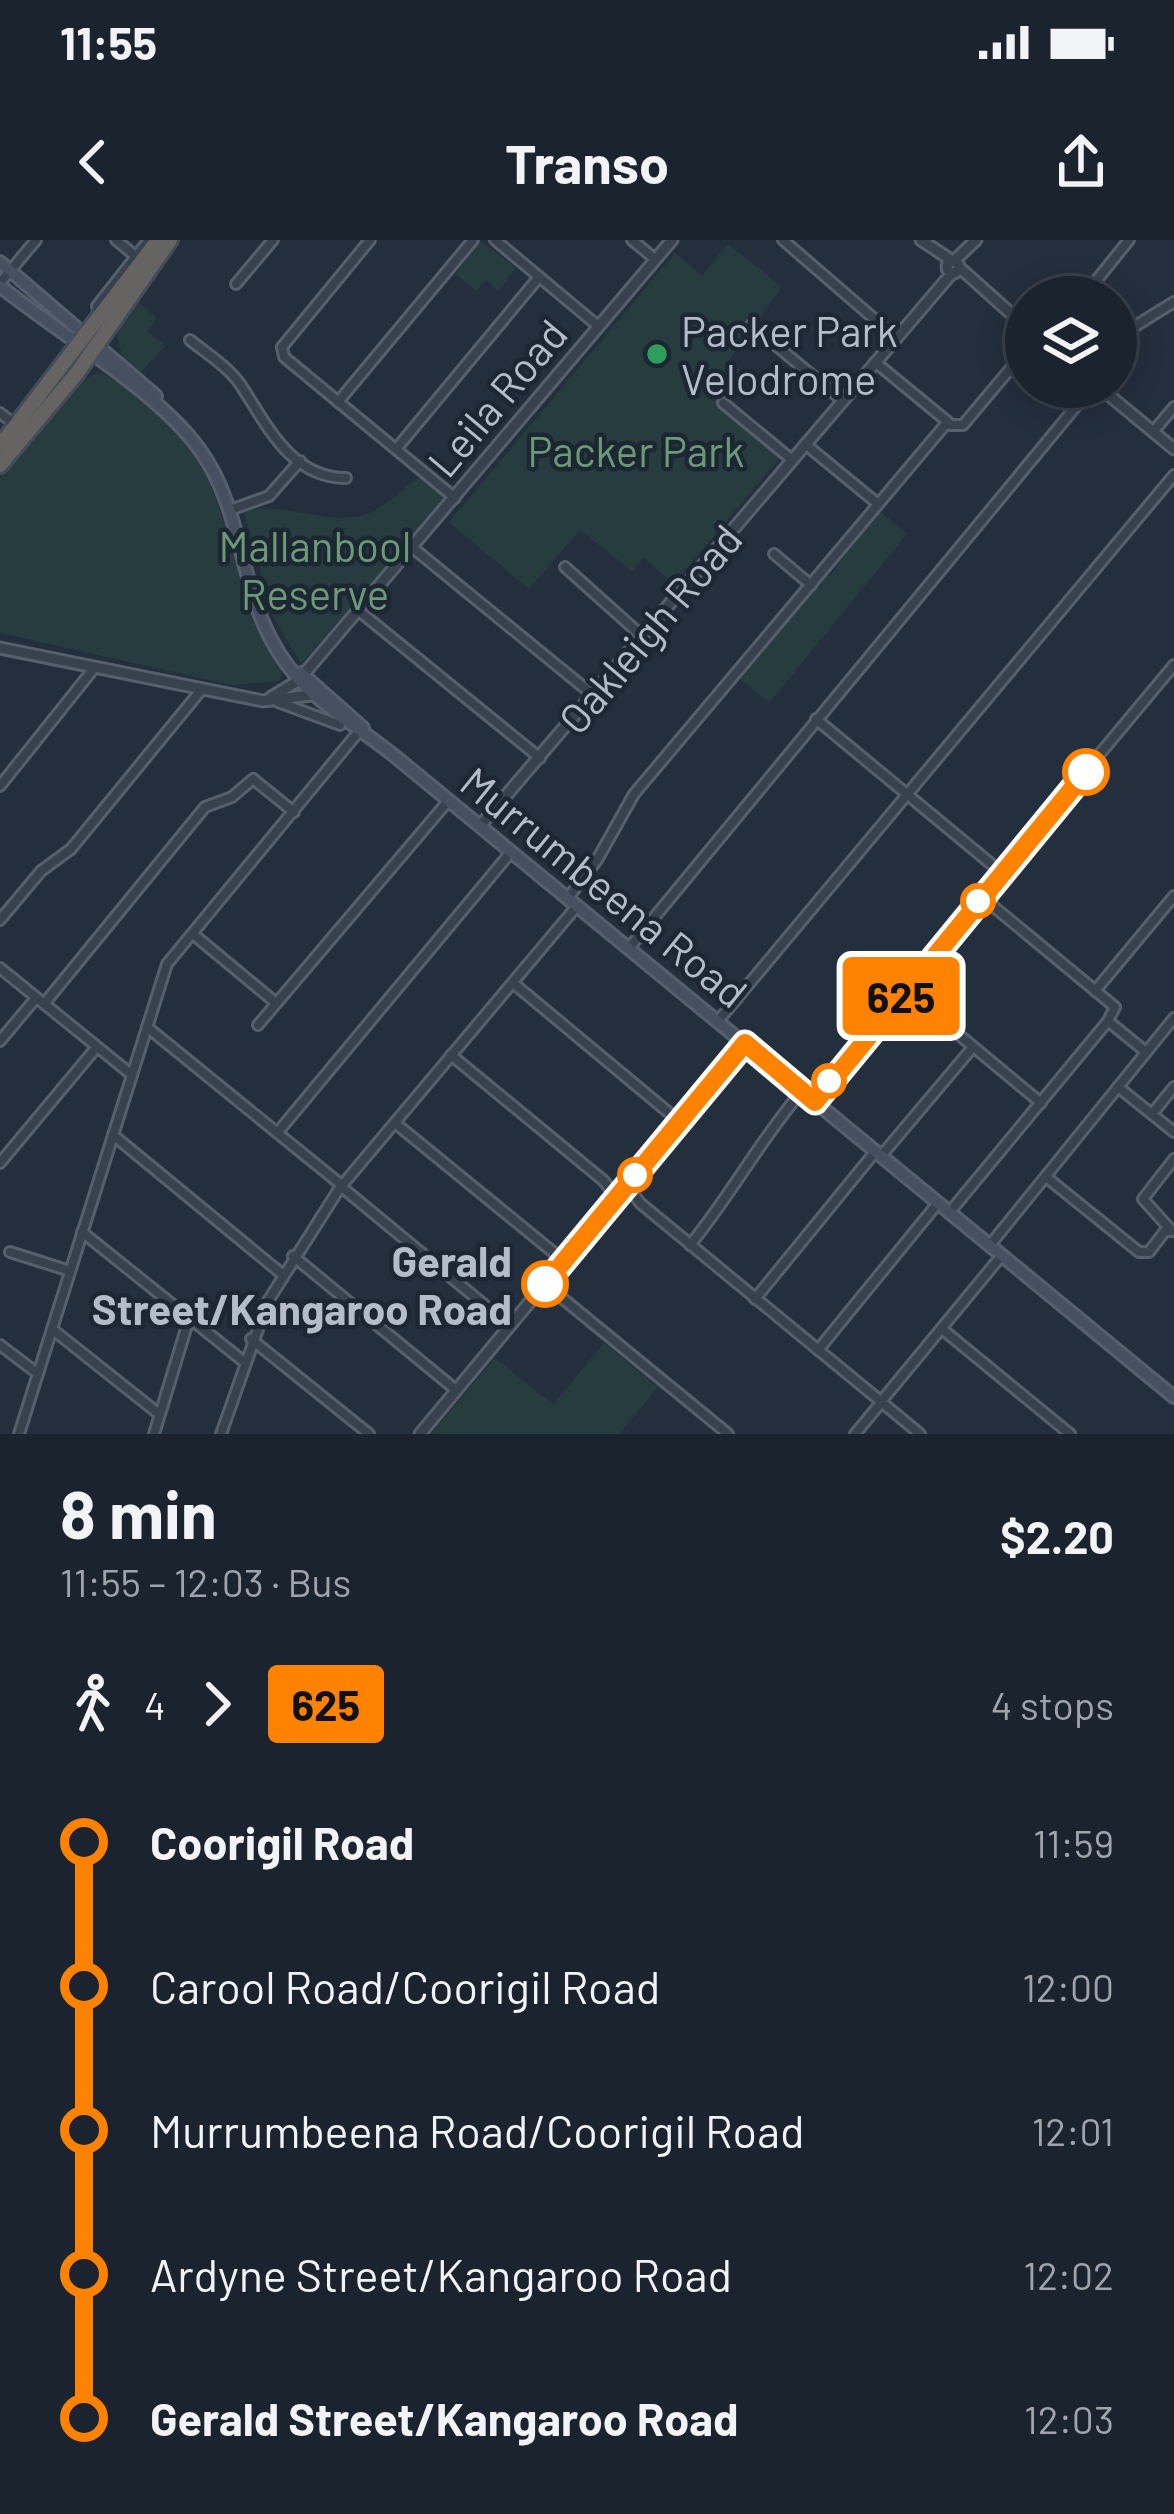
<!DOCTYPE html>
<meta charset="utf-8">
<style>
:root{--surface:#1b232e;--page:#282f3a;--text:#f1f3f6;--muted:#a0a4aa;--line:#39404a}
body{margin:0;font-family:Barlow,sans-serif;background:var(--page);color:var(--text);height:100vh;display:flex;flex-direction:column;font-size:45px;white-space:nowrap}
*{box-sizing:border-box;margin:0}
p{font-size:39px;color:var(--muted)}
.icon{flex:none;width:66px;height:66px;fill:none;stroke:currentColor;stroke-width:2;stroke-linecap:round;stroke-linejoin:round}
.map{position:relative;height:1194px;overflow:hidden}
.sheet{display:flex;flex-direction:column;background:var(--surface);flex:1}
.sheet>*{flex:none}
.badge{padding:0 24px;border-radius:9px;font-size:42px;line-height:78px}
.buttons{position:absolute;left:1005px;top:36px;display:grid;gap:24px}
.buttons a{display:grid;place-items:center;width:132px;height:132px;border-radius:50%;background:var(--surface);box-shadow:0 6px 30px #0003,0 0 0 3px var(--line);font-size:60px}
.map>.badge{position:absolute;translate:-50% -50%;box-shadow:0 0 0 6px #fff}
.legs{display:flex;align-items:center;gap:18px;height:132px;padding:0 60px;font-size:39px}
.legs p{margin-inline-start:auto}
.head{display:flex;align-items:center;justify-content:space-between;height:204px;padding:0 60px}
h1{font-size:66px;font-weight:700;line-height:90px}
ul{padding:0 60px;list-style:none}
li{display:flex;align-items:center;gap:42px;height:144px;font-size:45px}
li i{display:grid;place-items:center;width:18px;height:100%;margin:0 15px;background:currentColor}
li i::after{content:'';width:30px;height:30px;margin:-15px;border:9px solid;border-radius:50%;background:var(--surface)}
li p{margin-inline-start:auto}
li:first-child i{background:linear-gradient(#0000 50%,currentColor 0)}
li:last-child i{background:linear-gradient(currentColor 50%,#0000 0)}
.status{display:flex;justify-content:space-between;align-items:center;height:84px;padding:0 60px;background:var(--surface);direction:ltr}
.status svg{height:33px;fill:currentColor}
header{display:flex;justify-content:space-between;align-items:center;height:156px;padding:0 60px;background:var(--surface);font-size:54px;font-weight:700}
.map>svg:first-child{display:block}
.green{fill:#263c3f}
.lines{fill:none;stroke-linecap:round;stroke-linejoin:round}
.minor-casing{stroke:#565f6c;stroke-width:14}
.tertiary-casing{stroke:#565f6c;stroke-width:15}
.secondary-casing{stroke:#565f6c;stroke-width:16}
.trunk-casing{stroke:#434c59;stroke-width:20}
.minor{stroke:#38414e;stroke-width:8}
.tertiary{stroke:#38414e;stroke-width:9}
.secondary{stroke:#465061;stroke-width:10}
.trunk{stroke:#656462;stroke-width:14}
.line-1-casing{stroke:#fff;stroke-width:27}
.line-1{stroke:#ff8200;stroke-width:18}
.leisure-dot{fill:#2e9e5b;stroke:#1d2633;stroke-width:4.5}
.stop-1-dot{fill:#fff;stroke:#ff8200;stroke-width:6}
.labels{text-anchor:middle;dominant-baseline:central;stroke-width:9;stroke-linejoin:round;paint-order:stroke}
.poi-label{font-size:42px;fill:#b4bcc9;stroke:#1d2633;text-anchor:start}
.street-label{font-size:42px;fill:#b4bcc9;stroke:#1d2633}
.park-label{font-size:42px;fill:#6b9a76;stroke:#1d2633}
.stop-label{font-size:42px;font-weight:bold;fill:#b4bcc9;stroke:#1d2633;text-anchor:end}
</style>
<div class="status"><b>11:55</b><svg viewBox="0 0 49 12"><path d="M0 12V9h3v3zM5 12V6h3v6zM10 12V3h3v9zM15 12V0h3v12zM26 1h20v11H26zM47 4h2v5h-2z"/></svg></div>
<header><svg class="icon" aria-label="back" viewBox="0 0 24 24"><path d="M15 5l-7 7 7 7"/></svg>Transo<svg class="icon" aria-label="share" viewBox="0 0 24 24"><path d="M12 15V3M7 8l5-5 5 5M5 13v7h14v-7"/></svg></header>
<div class="map">
<svg width="1174" height="1194" viewBox="0 0 1174 1194">
<rect width="100%" height="100%" fill="#242f3e"/>
<g class="green">
<polygon points="480,0 516,28 498,51 486,40 476,51 456,34"/>
<polygon points="728,4 782,47 729,120 746,135 721,165 782,215 674,344 644,318 632,331 580,290 529,349 449,282 675,13 702,36"/>
<polygon points="138,62 157,78 147,91 165,106 140,133 122,117 116,91"/>
<path d="M99,132C251,208 206,318 282,429L280,441L231,445L0,393V237L80,141Z"/>
<path d="M419,237L445,258L301,424L273,376L244,272C278,259 326,286 364,275C383,269 403,249 419,237Z"/>
<polygon points="877,269 907,294 769,463 737,436 825,333 830,336"/>
<polygon points="604,1103 658,1147 619,1194 431,1194 495,1118 553,1165"/>
</g>
<g class="lines">
<g class="minor-casing">
<g id="minor">
<polyline points="116,0 138,18"/>
<polyline points="370,0 282,107 284,117 455,258"/>
<polyline points="495,0 598,86"/>
<polyline points="632,0 655,19"/>
<polyline points="783,0 894,96"/>
<polyline points="0,43 36,0"/>
<polyline points="236,44 273,0"/>
<polyline points="1083,57 1129,0"/>
<polyline points="99,76 97,66 149,0"/>
<polyline points="751,85 841,159"/>
<polyline points="1116,98 1174,62"/>
<path d="M190,100C206,113 228,127 240,144C266,183 290,238 346,238"/>
<polyline points="875,122 948,182"/>
<polyline points="338,162 473,0"/>
<polyline points="723,163 791,219"/>
<polyline points="0,173 16,185"/>
<polyline points="1153,192 1174,167"/>
<polyline points="805,204 878,264"/>
<polyline points="397,208 539,37"/>
<polyline points="230,270 269,256 300,221"/>
<polyline points="413,308 593,455"/>
<polyline points="774,314 811,345"/>
<polyline points="565,327 642,396"/>
<polyline points="359,371 540,518"/>
<polyline points="278,462 340,485"/>
<polyline points="816,479 1002,633"/>
<polyline points="0,546 95,427"/>
<polyline points="982,657 1115,767 1108,781 1146,812"/>
<polyline points="568,658 597,620 634,554 945,185 963,185 1026,110"/>
<polyline points="0,680 41,631 71,609 202,449"/>
<polyline points="193,694 276,763"/>
<polyline points="629,708 1092,147"/>
<polyline points="0,728 132,835"/>
<polyline points="513,743 680,882"/>
<polyline points="905,750 1041,863"/>
<polyline points="1095,751 1174,656"/>
<polyline points="44,764 205,567 232,557 253,539 294,572"/>
<polyline points="718,781 1174,235"/>
<polyline points="258,785 449,560"/>
<polyline points="147,787 339,943"/>
<polyline points="0,801 36,758"/>
<polyline points="451,815 604,941 616,958"/>
<polyline points="1118,847 1174,892"/>
<polyline points="812,859 1174,425"/>
<polyline points="1152,874 1174,847"/>
<polyline points="395,883 564,1021"/>
<polyline points="278,892 511,612"/>
<polyline points="113,895 282,1034"/>
<polyline points="881,916 973,807"/>
<polyline points="0,923 96,808"/>
<polyline points="1046,937 1139,1012 1149,1012 1165,991 1174,991"/>
<polyline points="344,943 577,666"/>
<polyline points="627,945 640,963 878,1159"/>
<polyline points="344,949 510,1086"/>
<polyline points="949,973 1108,781"/>
<polyline points="1170,989 1143,959 1174,919"/>
<polyline points="82,992 243,1121"/>
<path d="M690,1005C731,955 760,900 802,851"/>
<polyline points="990,1005 1174,778"/>
<polyline points="10,1012 70,1031"/>
<polyline points="293,1016 456,1150"/>
<polyline points="545,1044 728,1194"/>
<polyline points="755,1059 875,912"/>
<polyline points="52,1089 159,1174"/>
<polyline points="942,1089 1070,1194"/>
<polyline points="251,1099 369,1194"/>
<polyline points="0,1105 37,1133"/>
<polyline points="818,1110 938,963"/>
<polyline points="884,1158 1002,1015"/>
<polyline points="885,1165 920,1194"/>
<polyline points="19,1194 167,724 360,490"/>
<polyline points="154,1194 189,1079"/>
<polyline points="221,1194 268,1061 339,949"/>
<polyline points="855,1194 879,1165"/>
</g>
</g>
<g class="tertiary-casing">
<g id="tertiary">
<polyline points="921,0 951,20"/>
<polyline points="955,20 976,0"/>
<circle cx="953" cy="27" r="6"/>
<polyline points="959,27 1026,87"/>
<polyline points="1099,147 1174,209"/>
<polyline points="0,408 263,461 311,455"/>
<polyline points="303,435 672,0"/>
<polyline points="270,458 298,441"/>
<polyline points="480,586 952,33"/>
<polyline points="420,1194 745,803"/>
</g>
</g>
<g class="secondary-casing">
<g id="secondary">
<polyline points="0,22 156,156"/>
<path d="M0,46C59,94 157,150 200,210C241,267 239,339 271,399C300,456 350,480 397,518L1174,1157"/>
<polyline points="301,433 363,488"/>
</g>
</g>
<g class="trunk-casing">
<g id="trunk">
<polyline points="0,206 158,0"/>
<polyline points="0,225 77,133 170,0"/>
</g>
</g>
<use href="#minor" class="minor"/>
<use href="#tertiary" class="tertiary"/>
<use href="#secondary" class="secondary"/>
<use href="#trunk" class="trunk"/>
</g>
<g class="lines">
<g class="line-1-casing">
<polyline id="line-1" points="545,1044 745,803 815,862 1086,532"/>
</g>
<use href="#line-1" class="line-1"/>
</g>
<circle class="leisure-dot" cx="657" cy="114" r="12"/>
<g class="stop-1-dot">
<circle cx="1086" cy="532" r="21"/>
<circle cx="978" cy="661" r="15"/>
<circle cx="829" cy="841" r="15"/>
<circle cx="635" cy="935" r="15"/>
<circle cx="545" cy="1044" r="21"/>
</g>
<g class="labels">
<g class="poi-label">
<text x="681" y="90">Packer Park<tspan x="681" dy="48">Velodrome</tspan></text>
</g>
<g class="street-label">
<text transform="translate(496 157) rotate(-50)">Leila Road</text>
<text transform="translate(649 388) rotate(-50)">Oakleigh Road</text>
<text transform="translate(605 646) rotate(39)">Murrumbeena Road</text>
</g>
<g class="park-label">
<text x="636" y="210">Packer Park</text>
<text x="315" y="305">Mallanbool<tspan x="315" dy="48">Reserve</tspan></text>
</g>
<g class="stop-label">
<text x="512" y="1020">Gerald<tspan x="512" dy="48">Street/Kangaroo Road</tspan></text>
</g>
</g>
</svg>
<div class="buttons">
<a><svg class="icon" aria-label="layers" viewBox="0 0 24 24"><path d="M12 4l9 5-9 5-9-5zM3 14l9 5 9-5"/></svg></a>
</div>
<b class="badge" style="left:901px;top:756px;background:#ff8200;color:#111">625</b>
</div>
<section class="sheet">
<div class="head"><div><h1>8 min</h1><p>11:55 – 12:03 · Bus</p></div><b>$2.20</b></div>
<div class="legs"><svg class="icon" aria-label="walk" viewBox="0 0 24 24"><circle cx="13" cy="4" r="2"/><path d="M13 8l-2 6 4 7M11 14l-3 7M7 12l3-4h3l4 4"/></svg>4<svg class="icon" aria-label="forward" viewBox="0 0 24 24"><path d="M9 5l7 7-7 7"/></svg><b class="badge" style="background:#ff8200;color:#111">625</b><p>4 stops</p></div>
<ul>
<li><i style="color:#ff8200"></i><b>Coorigil Road</b><p>11:59</p></li>
<li><i style="color:#ff8200"></i><span>Carool Road/Coorigil Road</span><p>12:00</p></li>
<li><i style="color:#ff8200"></i><span>Murrumbeena Road/Coorigil Road</span><p>12:01</p></li>
<li><i style="color:#ff8200"></i><span>Ardyne Street/Kangaroo Road</span><p>12:02</p></li>
<li><i style="color:#ff8200"></i><b>Gerald Street/Kangaroo Road</b><p>12:03</p></li>
</ul>
</section>
